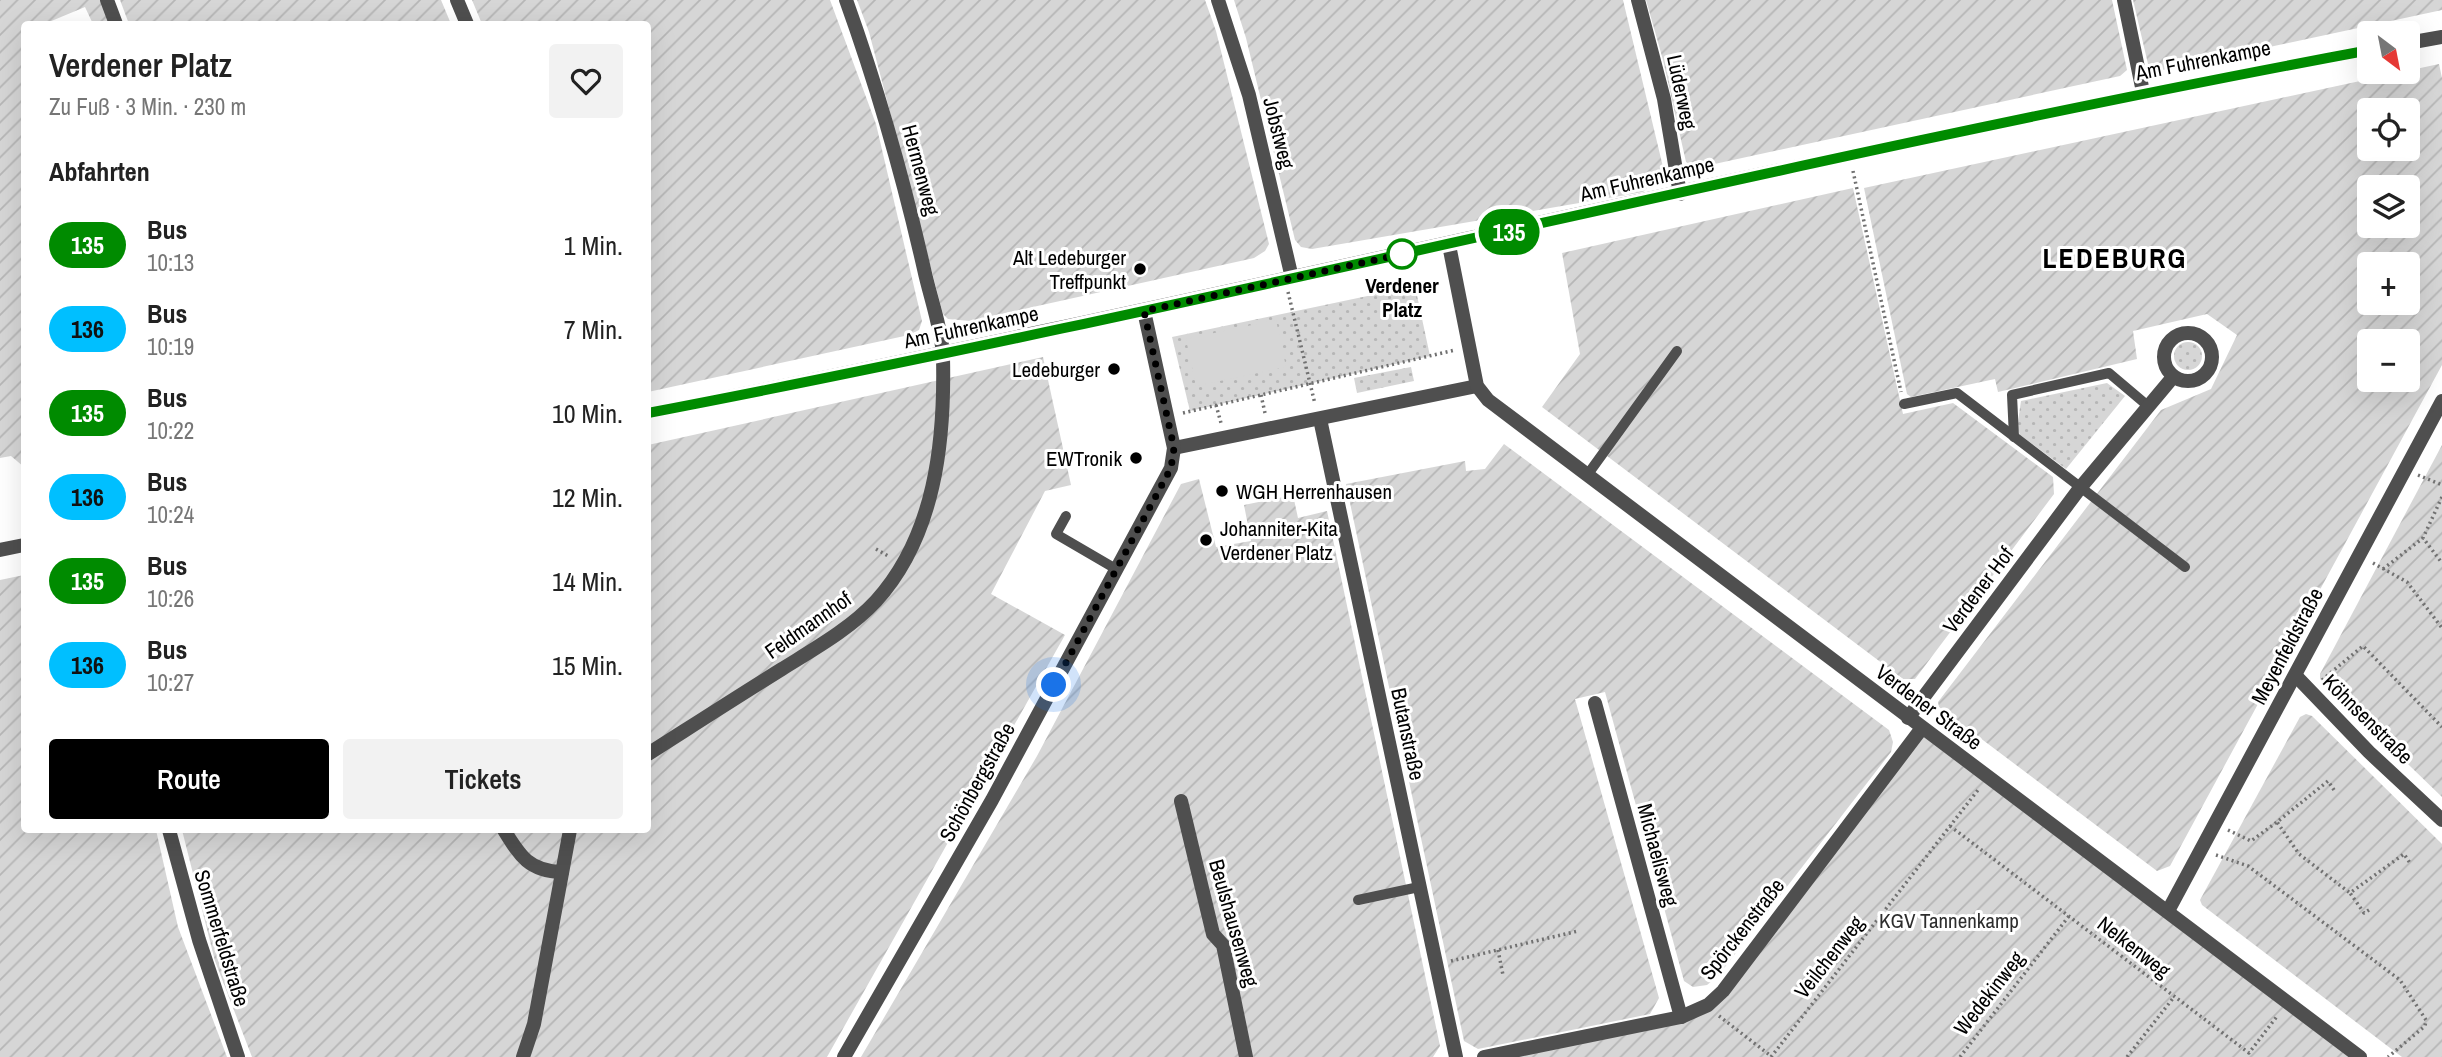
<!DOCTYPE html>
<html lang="de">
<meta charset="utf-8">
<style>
:root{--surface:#fff;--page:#f2f2f2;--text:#222;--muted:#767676;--accent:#000}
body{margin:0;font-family:"Archivo Narrow",sans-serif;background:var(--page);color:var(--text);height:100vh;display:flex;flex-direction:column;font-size:26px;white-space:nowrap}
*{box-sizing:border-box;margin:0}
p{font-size:23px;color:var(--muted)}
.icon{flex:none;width:38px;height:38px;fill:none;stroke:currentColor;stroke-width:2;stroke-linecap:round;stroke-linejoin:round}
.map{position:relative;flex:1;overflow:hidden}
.details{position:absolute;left:21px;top:21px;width:630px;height:812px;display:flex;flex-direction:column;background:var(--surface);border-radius:7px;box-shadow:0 7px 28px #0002}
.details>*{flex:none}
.badge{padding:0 14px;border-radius:23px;font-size:24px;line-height:46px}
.needle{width:46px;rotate:148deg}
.tools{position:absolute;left:2357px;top:21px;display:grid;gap:14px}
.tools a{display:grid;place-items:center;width:63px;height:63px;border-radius:7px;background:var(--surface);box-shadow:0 7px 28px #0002;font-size:35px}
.you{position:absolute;width:35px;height:35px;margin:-18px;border:5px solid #fff;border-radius:50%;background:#1a73e8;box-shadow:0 0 0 10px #1a73e833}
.map>.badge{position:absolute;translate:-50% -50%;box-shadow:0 0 0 4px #fff}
h2{padding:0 28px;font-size:26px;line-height:63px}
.round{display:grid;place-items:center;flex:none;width:74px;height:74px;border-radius:7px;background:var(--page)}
.summary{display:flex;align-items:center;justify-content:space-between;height:119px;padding:0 28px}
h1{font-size:33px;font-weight:600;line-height:52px}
.action{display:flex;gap:14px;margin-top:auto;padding:14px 28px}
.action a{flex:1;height:80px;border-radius:7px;background:var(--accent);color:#fff;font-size:28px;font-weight:600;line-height:80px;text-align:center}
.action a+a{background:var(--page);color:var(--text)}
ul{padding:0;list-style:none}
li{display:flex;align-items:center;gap:21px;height:84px;padding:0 28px}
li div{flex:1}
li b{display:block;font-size:26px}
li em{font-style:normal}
li .badge{min-width:77px;font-weight:700;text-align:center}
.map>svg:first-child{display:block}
.grass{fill:url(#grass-dots)}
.garden{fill:url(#garden-furrows);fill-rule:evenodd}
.pitch{fill:#d6d6d6}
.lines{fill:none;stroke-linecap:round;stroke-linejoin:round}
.path{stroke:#717171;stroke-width:3.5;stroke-dasharray:2 3.5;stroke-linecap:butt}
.service{stroke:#4f4f4f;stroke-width:10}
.minor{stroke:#4f4f4f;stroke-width:14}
.tertiary{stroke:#4f4f4f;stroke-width:14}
.line-casing{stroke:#fff;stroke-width:16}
.line{stroke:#008b00;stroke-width:10}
.walk{stroke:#000;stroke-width:7;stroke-dasharray:0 12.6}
.stop-dot{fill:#fff;stroke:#008b00;stroke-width:3.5}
.poi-dot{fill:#000;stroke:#fff;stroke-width:2.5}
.labels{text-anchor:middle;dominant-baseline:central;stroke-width:6;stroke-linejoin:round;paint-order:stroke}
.street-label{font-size:21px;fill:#000;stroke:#fff}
.poi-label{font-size:21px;fill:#000;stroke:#fff;text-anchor:end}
.stop-label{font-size:21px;font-weight:bold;fill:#000;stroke:#fff}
.park-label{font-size:21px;fill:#2d2d2d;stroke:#fff}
.district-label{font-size:28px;font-weight:bold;letter-spacing:2px;fill:#000;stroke:#fff}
</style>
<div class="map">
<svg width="2442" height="1057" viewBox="0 0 2442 1057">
<defs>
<pattern id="grass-dots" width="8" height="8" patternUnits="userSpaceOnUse" patternTransform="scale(1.75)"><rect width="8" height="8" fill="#d6d6d6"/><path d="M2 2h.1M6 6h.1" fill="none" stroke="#b6b6b6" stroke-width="1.8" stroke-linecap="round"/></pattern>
<pattern id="garden-furrows" width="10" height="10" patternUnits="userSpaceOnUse" patternTransform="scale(1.75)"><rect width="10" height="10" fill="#d6d6d6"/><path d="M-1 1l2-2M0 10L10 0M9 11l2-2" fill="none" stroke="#b6b6b6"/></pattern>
</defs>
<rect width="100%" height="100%" fill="#fff"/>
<g class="grass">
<polygon points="1415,286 1430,356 1190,411 1172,337"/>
<circle cx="2188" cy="356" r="14"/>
<polygon points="1411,367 1414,381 1357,393 1354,378"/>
<polygon points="2107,383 2125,396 2066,469 2020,435 2017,428 2021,401"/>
</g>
<g class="garden">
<polygon points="0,0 100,0 110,24 93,24 85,7 49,22 50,24 24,24 24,467 11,456 0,458"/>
<polygon points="120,0 441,0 451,24 129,24"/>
<polygon points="472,0 830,0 876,124 922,321 919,330 909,335 648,392 648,24 482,24"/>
<polygon points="857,0 1205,0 1216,31 1269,244 1265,251 1254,258 970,321 948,319 943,314 869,32"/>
<polygon points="1234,0 1623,0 1663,167 1658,178 1643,192 1312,249 1301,247 1295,240 1246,38"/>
<polygon points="1646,0 2112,0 2127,70 2120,76 1696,168 1686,162 1663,60"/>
<polygon points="2133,0 2442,0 2442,10 2158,71 2148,64"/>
<path d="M2439,64L2442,78V365L2170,866L2157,871L1939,707L1938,702L2161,410L2211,389L2237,335L2207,314L2133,331L2137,359L1998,392L1995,379L1911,397L1907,394L1864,188ZM2370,110H2408V149H2370ZM2370,187H2408V226H2370ZM2370,264H2408V303H2370ZM2370,341H2408V380H2370Z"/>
<polygon points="1853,188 1903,414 1953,403 2053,477 2054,494 1915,679 1903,679 1542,407 1580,354 1562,253"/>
<polygon points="1043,357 1071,485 1045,491 991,594 1065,635 827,1057 252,1057 215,961 182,830 648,830 648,445"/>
<polygon points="1504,444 1889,730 1893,742 1891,752 1718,976 1707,985 1693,987 1684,981 1605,692 1575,699 1659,998 1650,1014 1478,1049 1464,1041 1346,484 1465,461 1466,471 1485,469"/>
<polygon points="2442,445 2442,797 2320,679 2320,674"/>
<polygon points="1199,479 1216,547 1251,541 1244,505 1293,495 1298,518 1327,511 1440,1046 1433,1057 861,1057 1037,756 1181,484"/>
<polygon points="24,575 24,830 156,830 178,927 227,1057 0,1057 0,580"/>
<polygon points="2306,714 2312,716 2442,844 2442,1057 2402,1057 2202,905 2200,900 2300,717"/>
<polygon points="1922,728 2360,1057 1484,1057 1708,1005"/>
</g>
<polygon class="pitch" points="1276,320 1286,367 1196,386 1186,339"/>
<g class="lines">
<g class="path">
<polyline points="1853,171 1901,392"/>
<polyline points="1288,292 1315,404"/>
<polyline points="1261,395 1265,413"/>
<polyline points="1216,405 1221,423"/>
<polyline points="1183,413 1455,350"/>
<polyline points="2418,475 2442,485"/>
<polyline points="2442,497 2423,538 2442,563"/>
<polyline points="876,549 890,557"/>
<polyline points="2373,563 2407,582 2442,628"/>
<polyline points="2383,569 2423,538"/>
<polyline points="2322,680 2363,646 2442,727"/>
<polyline points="2334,790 2328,781 2277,822 2299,854 2350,893"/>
<polyline points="1950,826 2249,1053 2278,1015"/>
<polyline points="2228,830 2251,841 2277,822"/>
<polyline points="2216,855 2248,866 2400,980 2426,1020 2425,1026 2388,1057"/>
<polyline points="2369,910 2364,913 2350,893 2404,854 2410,863"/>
<polyline points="1498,950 1503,975"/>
<polyline points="1451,961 1578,931"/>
<polyline points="1719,1016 1771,1056"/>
<polyline points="1771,1057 1978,790"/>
<polyline points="1960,1057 2069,916"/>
<polyline points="2127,1057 2174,997"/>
</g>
<g class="service">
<polyline points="1904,404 1957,393 2185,567"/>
<polyline points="2014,437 2012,395 2109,373 2148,406"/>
<polyline points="1588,474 1677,351"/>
<polyline points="1066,516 1056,534 1116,569"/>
<polyline points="1358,900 1419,887"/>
</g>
<g class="minor">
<polyline points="107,0 116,24"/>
<polyline points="457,0 467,24"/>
<polyline points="1218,0 1249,95 1292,278"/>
<polyline points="1638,0 1664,99 1680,194"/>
<polyline points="2124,0 2143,92"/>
<circle cx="2188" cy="357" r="24"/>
<polyline points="1320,419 1456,1057"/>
<polyline points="1174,448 1477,386"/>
<polyline points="2296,676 2369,752 2442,820"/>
<polyline points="1595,703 1681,1017"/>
<polyline points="1908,718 2080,488 2173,377"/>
<path d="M648,754C692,726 737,697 782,669C814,649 850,629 876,601C935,536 945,442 943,357C942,329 930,297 924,269C903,177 878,89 846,0"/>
<polyline points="1181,801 1213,934 1223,945 1246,1057"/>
<polyline points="169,830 199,940 238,1057"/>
<path d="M504,830C520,856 529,871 562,872"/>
<polyline points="2168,911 2442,401"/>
<polyline points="523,1057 534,1024 570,830"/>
<polyline points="844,1057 992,800 1171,468 1174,448 1144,311"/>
<polyline points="1484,1057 1681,1017 1708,1005 1723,991 1922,728"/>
</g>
<g class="tertiary">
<polyline points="2408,43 2442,37"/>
<polyline points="1449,245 1477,386 1488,400 2360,1057"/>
<path d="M648,413C1223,300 1793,158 2370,50"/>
<polyline points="0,550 24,545"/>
</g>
</g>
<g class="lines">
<g class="line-casing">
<path id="line" d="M648,413C1224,303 1793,157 2370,50"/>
</g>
<use href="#line" class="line"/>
<polyline class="walk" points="1054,685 1171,468 1174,448 1144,311 1402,254"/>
</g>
<circle class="stop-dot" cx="1402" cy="254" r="14"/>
<g class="poi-dot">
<circle cx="1140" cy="269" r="7"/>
<circle cx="1114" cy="369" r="7"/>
<circle cx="1136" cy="458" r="7"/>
<circle cx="1222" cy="491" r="7"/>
<circle cx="1206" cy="540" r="7"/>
</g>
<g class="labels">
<g class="street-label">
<text transform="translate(2203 60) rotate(-11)">Am Fuhrenkampe</text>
<text transform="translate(1682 92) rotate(78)">Lüderweg</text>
<text transform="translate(1279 133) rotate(76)">Jobstweg</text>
<text transform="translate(921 170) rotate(75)">Hermenweg</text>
<text transform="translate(1647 179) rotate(-13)">Am Fuhrenkampe</text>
<text transform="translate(971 327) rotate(-12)">Am Fuhrenkampe</text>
<text transform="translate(1978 590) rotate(-53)">Verdener Hof</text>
<text transform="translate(808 625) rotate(-35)">Feldmannhof</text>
<text transform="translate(2287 646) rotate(-62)">Meyenfeldstraße</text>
<text transform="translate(1929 707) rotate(37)">Verdener Straße</text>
<text transform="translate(2368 719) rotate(45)">Köhnsenstraße</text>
<text transform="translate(1408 734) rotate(78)">Butanstraße</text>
<text transform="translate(977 782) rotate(-61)">Schönbergstraße</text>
<text transform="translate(1658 855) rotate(75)">Michaelisweg</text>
<text transform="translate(1234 923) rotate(74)">Beulshausenweg</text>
<text transform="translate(1742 929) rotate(-52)">Spörckenstraße</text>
<text transform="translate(222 938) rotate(73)">Sommerfeldstraße</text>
<text transform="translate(2134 947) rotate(38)">Nelkenweg</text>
<text transform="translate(1829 957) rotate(-52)">Veilchenweg</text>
<text transform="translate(1989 993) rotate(-52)">Wedekinweg</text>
</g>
<g class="poi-label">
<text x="1126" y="257">Alt Ledeburger<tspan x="1126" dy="24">Treffpunkt</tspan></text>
<text x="1100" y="369">Ledeburger</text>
<text x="1122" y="458">EWTronik</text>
<text x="1236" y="491" text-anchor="start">WGH Herrenhausen</text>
<text x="1220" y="528" text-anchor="start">Johanniter-Kita<tspan x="1220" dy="24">Verdener Platz</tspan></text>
</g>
<g class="stop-label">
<text x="1402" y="285">Verdener<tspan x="1402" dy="24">Platz</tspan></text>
</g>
<g class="park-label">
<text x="1949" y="920">KGV Tannenkamp</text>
</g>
<g class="district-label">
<text x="2115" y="258">LEDEBURG</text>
</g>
</g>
</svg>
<div class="tools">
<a><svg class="needle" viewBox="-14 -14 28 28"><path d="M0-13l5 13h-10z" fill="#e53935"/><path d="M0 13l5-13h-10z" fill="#767676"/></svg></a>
<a><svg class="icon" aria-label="locate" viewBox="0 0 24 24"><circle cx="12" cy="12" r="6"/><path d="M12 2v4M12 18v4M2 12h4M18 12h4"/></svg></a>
<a><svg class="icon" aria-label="layers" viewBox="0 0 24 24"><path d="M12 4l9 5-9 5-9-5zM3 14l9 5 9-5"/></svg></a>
<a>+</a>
<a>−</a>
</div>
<div class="you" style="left:1054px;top:685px"></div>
<b class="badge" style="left:1509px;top:232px;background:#008b00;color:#fff">135</b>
<section class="details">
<div class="summary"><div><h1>Verdener Platz</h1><p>Zu Fuß · 3 Min. · 230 m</p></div><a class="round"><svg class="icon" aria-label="heart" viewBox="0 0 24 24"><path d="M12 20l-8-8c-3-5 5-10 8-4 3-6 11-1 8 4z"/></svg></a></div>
<h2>Abfahrten</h2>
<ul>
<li><span class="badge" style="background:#008b00;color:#fff">135</span><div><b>Bus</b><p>10:13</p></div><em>1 Min.</em></li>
<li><span class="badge" style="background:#00bfff;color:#111">136</span><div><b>Bus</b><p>10:19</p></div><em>7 Min.</em></li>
<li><span class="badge" style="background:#008b00;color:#fff">135</span><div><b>Bus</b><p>10:22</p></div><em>10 Min.</em></li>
<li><span class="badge" style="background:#00bfff;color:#111">136</span><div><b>Bus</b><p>10:24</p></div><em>12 Min.</em></li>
<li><span class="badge" style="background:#008b00;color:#fff">135</span><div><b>Bus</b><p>10:26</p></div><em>14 Min.</em></li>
<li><span class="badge" style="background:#00bfff;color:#111">136</span><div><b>Bus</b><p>10:27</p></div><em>15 Min.</em></li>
</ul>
<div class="action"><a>Route</a><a>Tickets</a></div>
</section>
</div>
